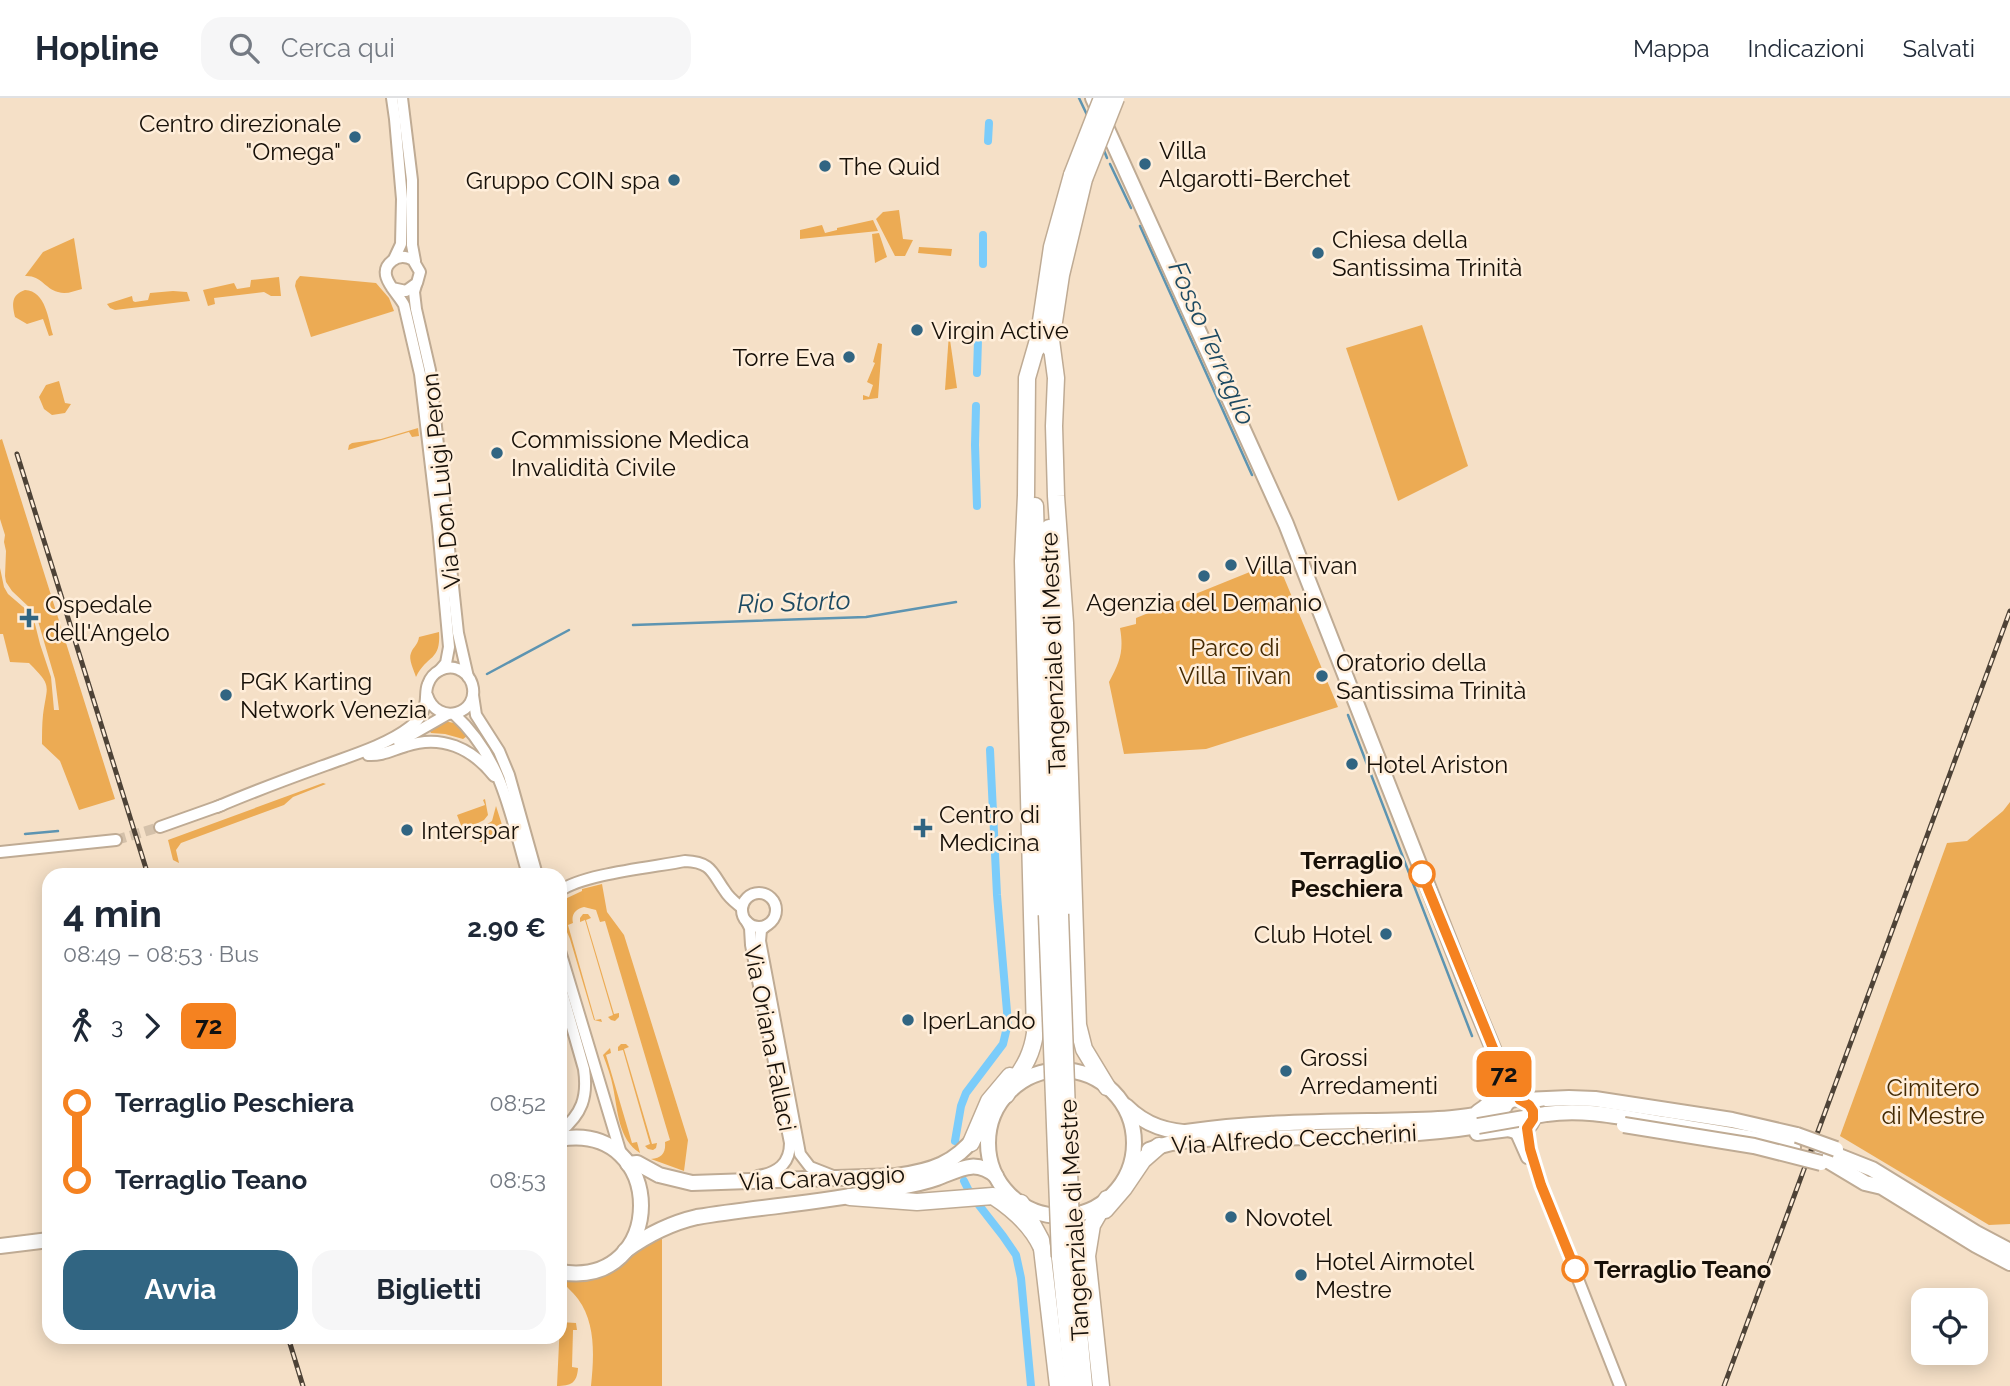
<!DOCTYPE html>
<html lang="it">
<meta charset="utf-8">
<style>
:root{--surface:#fff;--page:#f6f6f7;--text:#1f2937;--muted:#747a83;--line:#e0e1e3;--accent:#316582}
body{margin:0;font-family:Raleway,sans-serif;background:var(--page);color:var(--text);height:100vh;display:flex;flex-direction:column;font-size:26px;white-space:nowrap}
*{box-sizing:border-box;margin:0}
p{font-size:23px;color:var(--muted)}
.icon{flex:none;width:38px;height:38px;fill:none;stroke:currentColor;stroke-width:2;stroke-linecap:round;stroke-linejoin:round}
.map{position:relative;flex:1;overflow:hidden}
.side{position:absolute;left:42px;top:770px;width:525px;height:476px;display:flex;flex-direction:column;background:var(--surface);border-radius:21px;box-shadow:0 4px 18px #0003}
.side>*{flex:none}
.badge{padding:0 14px;border-radius:10px;font-size:24px;line-height:46px}
.controls{position:absolute;left:1911px;top:1190px;display:grid;gap:14px}
.controls a{display:grid;place-items:center;width:77px;height:77px;border-radius:14px;background:var(--surface);box-shadow:0 4px 18px #0003;font-size:35px}
.map>.badge{position:absolute;translate:-50% -50%;box-shadow:0 0 0 4px #fff}
.legs{display:flex;align-items:center;gap:10px;height:77px;padding:0 21px;font-size:23px}
.legs p{margin-inline-start:auto}
.summary{display:flex;align-items:center;justify-content:space-between;height:119px;padding:0 21px}
h1{font-size:38px;font-weight:700;line-height:52px}
.primary-button{display:flex;gap:14px;margin-top:auto;padding:14px 21px}
.primary-button a{flex:1;height:80px;border-radius:21px;background:var(--accent);color:#fff;font-size:28px;font-weight:700;line-height:80px;text-align:center}
.primary-button a+a{background:var(--page);color:var(--text)}
ul{padding:0 21px;list-style:none}
li{display:flex;align-items:center;gap:24px;height:77px;font-size:26px}
li i{display:grid;place-items:center;width:10px;height:100%;margin:0 9px;background:currentColor}
li i::after{content:'';width:18px;height:18px;margin:-9px;border:5px solid;border-radius:50%;background:var(--surface)}
li p{margin-inline-start:auto}
li:first-child i{background:linear-gradient(#0000 50%,currentColor 0)}
li:last-child i{background:linear-gradient(currentColor 50%,#0000 0)}
header{display:flex;align-items:center;gap:42px;box-sizing:border-box;height:98px;padding:0 35px;background:var(--surface);border-bottom:2px solid var(--line)}
header strong{font-size:33px}
nav{display:flex;gap:38px;margin-inline-start:auto;font-size:24px}
.search{width:490px;height:63px;background:var(--page);display:flex;align-items:center;gap:18px;box-sizing:border-box;padding:0 24px;border-radius:21px;color:var(--muted);font-size:26px}
.map>svg:first-child{display:block}
.green{fill:#ecab54}
.lines{fill:none;stroke-linecap:round;stroke-linejoin:round}
.stream{stroke:#5d94b1;stroke-width:2.5}
.canal{stroke:#7bccfa;stroke-width:8}
.minor-tunnel{stroke:#d4c1aa;stroke-width:10;stroke-dasharray:10 5;stroke-linecap:butt}
.minor-casing{stroke:#bfab94;stroke-width:14}
.major-casing{stroke:#bfab94;stroke-width:18}
.highway-casing{stroke:#bfab94;stroke-width:19}
.minor{stroke:#fff;stroke-width:10}
.major{stroke:#fff;stroke-width:14}
.highway{stroke:#fff;stroke-width:16}
.rail-casing{stroke:#4e4337;stroke-width:5}
.rail{stroke:#ffeeda;stroke-width:2.5;stroke-dasharray:8;stroke-linecap:butt}
.major-bridge-casing{stroke:#bfab94;stroke-width:18;stroke-linecap:butt}
.highway-bridge-casing{stroke:#bfab94;stroke-width:19;stroke-linecap:butt}
.major-bridge{stroke:#fff;stroke-width:14}
.highway-bridge{stroke:#fff;stroke-width:16}
.line-1-casing{stroke:#fff;stroke-width:16}
.line-1{stroke:#f58220;stroke-width:10}
.poi-dot{fill:#316582;stroke:#ffeeda;stroke-width:2.5}
.stop-1-dot{fill:#fff;stroke:#f58220;stroke-width:3.5}
.labels{text-anchor:middle;dominant-baseline:central;stroke-width:5;stroke-linejoin:round;paint-order:stroke}
.poi-label{font-size:24px;fill:#171008;stroke:#ffeeda;text-anchor:start}
.street-label{font-size:24px;fill:#171008;stroke:#ffeeda}
.park-label{font-size:24px;fill:#442a03;stroke:#ffeeda}
.stop-label{font-size:24px;font-weight:bold;fill:#171008;stroke:#ffeeda;text-anchor:end}
.water-label{font-size:26px;font-style:italic;fill:#1d4a62;stroke:#ffeeda}
</style>
<header>
<strong>Hopline</strong>
<div class="search"><svg class="icon" aria-label="search" viewBox="0 0 24 24"><circle cx="10" cy="10" r="6"/><path d="M15 15l6 6"/></svg>Cerca qui</div>
<nav><a>Mappa</a><a>Indicazioni</a><a>Salvati</a></nav>
</header>
<div class="map">
<svg width="2010" height="1288" viewBox="0 0 2010 1288">
<rect width="100%" height="100%" fill="#f5e0c7"/>
<g class="green">
<polygon points="899,112 903,141 913,142 905,158 895,158 876,121 883,114"/>
<polygon points="873,122 878,133 800,141 800,132 822,127 825,135 837,132 837,130"/>
<polygon points="879,135 887,159 875,165 872,136"/>
<path d="M74,140L82,191C74,193 66,197 58,194C44,190 41,177 25,178L43,154Z"/>
<polygon points="919,149 952,151 951,158 918,155"/>
<polygon points="300,178 376,185 389,200 394,213 311,239 295,188 296,183"/>
<polygon points="279,179 281,198 271,198 264,194 214,200 215,206 208,208 203,192 234,185 237,191 250,189 251,182"/>
<path d="M25,192C46,193 48,221 53,237L49,238L43,221L27,226L15,219C12,206 11,197 25,192Z"/>
<polygon points="173,193 187,194 190,203 115,212 110,210 107,206 132,198 133,203 135,204 148,202 150,195"/>
<polygon points="1422,227 1468,368 1398,403 1346,250"/>
<polygon points="949,235 957,290 945,292"/>
<polygon points="878,245 882,246 878,300 863,302 863,297 869,299 873,287 867,284 875,265 873,264"/>
<polygon points="59,283 65,305 71,306 65,315 52,317 44,311 39,299 46,287"/>
<polygon points="418,330 419,338 412,339 409,334 348,352 349,347 352,345 381,341"/>
<path d="M2,341L115,701L79,712L60,663L42,646C42,636 42,626 43,617C47,586 53,589 29,565L10,564L3,536H0V452V470L4,489L8,496L29,514L35,526L40,546L51,579L54,612H59L55,581L38,523L30,510L12,493L6,484L5,478L6,453L4,444L5,437L0,421V342Z"/>
<path d="M1277,463L1338,609L1206,651L1124,656L1109,584C1120,564 1124,553 1120,530L1136,526V520Z"/>
<path d="M439,534C441,564 427,556 416,579C414,572 408,561 411,555C413,549 418,547 419,539Z"/>
<polygon points="444,623 459,626 470,636 463,641 445,636 431,635 429,632"/>
<polygon points="323,685 326,686 293,699 284,707 181,745 176,752 179,765 173,762 168,742"/>
<polygon points="485,701 488,717 484,722 468,730 466,737 467,743 457,717 485,707 483,702"/>
<polygon points="2010,704 2010,1126 1989,1127 1840,1038 1947,745 1967,743 2003,713"/>
<polygon points="496,708 503,730 502,735 491,741 489,736 487,737 488,742 481,744 477,742 476,739 474,740 474,735 492,723"/>
<path d="M602,786L607,814L624,837L688,1042L684,1073L651,1061C662,1060 666,1055 665,1044L670,1042L605,823L600,824L596,812L584,809C575,811 571,817 573,825L568,827L595,922L601,921L602,924L594,922L570,841L560,818V809L565,801L582,793V791Z"/>
<polygon points="583,816 588,816 591,820 586,822 614,916 619,915 619,919 615,923 611,922 608,919 613,917 585,822 580,824 580,820"/>
<polygon points="621,946 626,946 629,949 624,951 652,1046 657,1045 656,1050 653,1052 648,1051 645,1048 650,1046 623,952 618,953 618,949"/>
<path d="M610,950L611,955L606,957L632,1045L637,1044L640,1055C618,1041 618,1013 613,989C611,978 607,968 603,957Z"/>
<path d="M662,1136V1288H591C594,1259 596,1225 578,1201C572,1193 564,1187 560,1180L582,1181L598,1178Z"/>
<path d="M560,1224L576,1225L577,1232H573L572,1269L578,1270C577,1285 571,1288 557,1288Z"/>
</g>
<g class="lines">
<g class="stream">
<polyline points="1079,0 1088,19"/>
<polyline points="1103,50 1107,60"/>
<polyline points="1110,66 1131,110"/>
<polyline points="1140,128 1252,377"/>
<polyline points="633,527 866,519 956,504"/>
<polyline points="487,576 569,532"/>
<polyline points="1348,617 1472,938"/>
<polyline points="25,736 58,733"/>
</g>
<g class="canal">
<polyline points="988,43 989,25"/>
<polyline points="983,166 983,137"/>
<polyline points="977,275 978,242"/>
<polyline points="976,308 975,347 977,408"/>
<polyline points="955,1043 961,1008 966,995 1003,946 1008,925 997,797 990,652"/>
<polyline points="964,1083 971,1097 1003,1138 1016,1157 1021,1180 1031,1288"/>
</g>
<polyline class="minor-tunnel" points="116,742 160,729"/>
<g class="minor-casing">
<g id="minor">
<polyline points="392,0 395,21 402,101 401,146 394,161"/>
<polyline points="402,0 412,82 412,147 415,163"/>
<polyline points="416,187 414,194 416,211 430,272 458,535 468,579"/>
<path d="M392,190L406,193L417,185L420,174L413,162C406,158 399,157 392,163C375,176 397,194 404,207L420,276L438,428L449,549L446,565L440,572"/>
<polyline points="473,597 476,617 499,653 509,677 537,777"/>
<path d="M454,616C503,661 510,716 528,777"/>
<polyline points="399,644 448,616"/>
<path d="M368,657C382,658 392,652 406,648C441,636 472,650 494,678"/>
<path d="M217,709C252,694 287,681 323,668C350,658 387,647 410,629C418,623 423,616 425,607C427,600 425,593 428,586C432,574 446,566 458,571C464,573 470,579 472,586C481,616 437,629 427,597"/>
<polyline points="160,729 222,707"/>
<polyline points="0,754 116,742"/>
<path d="M560,793C582,776 655,769 685,763C712,764 712,775 725,793C729,800 736,805 742,810"/>
<circle cx="759" cy="812" r="17"/>
<path d="M747,824L750,830L751,847L790,1045C790,1066 777,1075 758,1078"/>
<polyline points="767,827 761,832 760,843 800,1056 810,1069 833,1078"/>
<polyline points="560,853 622,1059"/>
<path d="M560,887L584,971C588,999 582,1016 560,1034"/>
<polyline points="1527,1030 1530,1051 1541,1087 1620,1288"/>
<polyline points="1515,1033 1527,1060"/>
</g>
</g>
<g class="major-casing">
<g id="major">
<polyline points="1093,0 1286,426 1465,883 1504,977 1520,1001"/>
<circle cx="1061" cy="1045" r="73"/>
<circle cx="1517" cy="1017" r="16"/>
<polyline points="1523,1002 1569,1000 1595,1001 1732,1022 1797,1037"/>
<path d="M1126,1008C1146,1028 1168,1034 1196,1035"/>
<path d="M1478,1014C1500,1000 1499,988 1490,966"/>
<path d="M1546,1016C1586,1010 1625,1020 1664,1026C1707,1033 1751,1039 1793,1049"/>
<path d="M1186,1034C1246,1025 1307,1024 1368,1023C1404,1022 1474,1024 1505,1008"/>
<polyline points="1477,1035 1509,1031"/>
<path d="M560,1041C668,1023 668,1192 560,1174"/>
<path d="M1149,1052C1185,1037 1231,1041 1270,1040C1339,1038 1410,1039 1478,1028"/>
<polyline points="1834,1056 1872,1071 1976,1135 2010,1153"/>
<polyline points="1820,1058 1865,1085 1882,1089 1976,1147 2010,1165"/>
<path d="M628,1066L637,1065L659,1077L692,1085L896,1078C932,1073 954,1066 977,1037"/>
<polyline points="0,1148 49,1142"/>
<path d="M625,1153C647,1137 671,1125 697,1119C758,1109 819,1105 879,1093C898,1089 918,1087 937,1080C959,1072 975,1060 996,1078"/>
</g>
</g>
<g class="highway-casing">
<g id="highway">
<polyline points="1051,242 1056,280 1054,328 1056,398 1065,525 1078,927 1084,951 1107,989"/>
<polyline points="1037,250 1052,149 1072,77"/>
<polyline points="1050,250 1061,177 1084,81"/>
<polyline points="1035,408 1047,817"/>
<polyline points="1049,430 1060,816"/>
<path d="M1006,997C1019,974 1031,963 1035,935L1023,463L1026,397L1027,280L1038,242"/>
<polyline points="971,1045 989,1003 1010,978"/>
<path d="M850,1099L917,1104L993,1098C1013,1111 1032,1128 1042,1150"/>
<polyline points="1021,1105 1041,1142 1058,1288"/>
<polyline points="1105,1112 1124,1090 1143,1062 1159,1048"/>
<polyline points="1072,1158 1084,1288"/>
<polyline points="1060,1159 1073,1288"/>
<polyline points="1101,1288 1087,1158 1092,1127 1107,1101"/>
</g>
</g>
<use href="#minor" class="minor"/>
<use href="#major" class="major"/>
<use href="#highway" class="highway"/>
<g class="rail-casing">
<g id="rail">
<polyline points="17,356 148,777"/>
<polyline points="288,1239 303,1288"/>
<polyline points="1724,1288 2010,513"/>
</g>
</g>
<use href="#rail" class="rail"/>
<g class="major-bridge-casing">
<g id="major-bridge">
<polyline points="1624,1027 1754,1048 1821,1065"/>
<polyline points="1478,1028 1546,1016"/>
<polyline points="1797,1037 1836,1051"/>
</g>
</g>
<g class="highway-bridge-casing">
<g id="highway-bridge">
<polyline points="1072,77 1102,0"/>
<polyline points="1084,81 1116,0"/>
<polyline points="1060,816 1072,1158"/>
<polyline points="1047,817 1060,1159"/>
</g>
</g>
<use href="#major-bridge" class="major-bridge"/>
<use href="#highway-bridge" class="highway-bridge"/>
</g>
<g class="lines">
<g class="line-1-casing">
<polyline id="line-1" points="1422,776 1504,977 1520,1002 1529,1007 1533,1013 1533,1021 1527,1030 1530,1051 1541,1087 1575,1171"/>
</g>
<use href="#line-1" class="line-1"/>
</g>
<g class="poi-dot">
<circle cx="355" cy="39" r="7"/>
<circle cx="1145" cy="66" r="7"/>
<circle cx="825" cy="68" r="7"/>
<circle cx="674" cy="82" r="7"/>
<circle cx="1318" cy="155" r="7"/>
<circle cx="917" cy="232" r="7"/>
<circle cx="849" cy="259" r="7"/>
<circle cx="497" cy="355" r="7"/>
<circle cx="1231" cy="467" r="7"/>
<circle cx="1204" cy="478" r="7"/>
<path d="M25.5 509.5h7v7h7v7h-7v7h-7v-7h-7v-7h7z"/>
<circle cx="1322" cy="578" r="7"/>
<circle cx="226" cy="597" r="7"/>
<circle cx="1352" cy="666" r="7"/>
<path d="M919.5 719.5h7v7h7v7h-7v7h-7v-7h-7v-7h7z"/>
<circle cx="407" cy="732" r="7"/>
<circle cx="1386" cy="836" r="7"/>
<circle cx="908" cy="922" r="7"/>
<circle cx="1286" cy="973" r="7"/>
<circle cx="1231" cy="1119" r="7"/>
<circle cx="1301" cy="1177" r="7"/>
</g>
<g class="stop-1-dot">
<circle cx="1422" cy="776" r="12"/>
<circle cx="1575" cy="1171" r="12"/>
</g>
<g class="labels">
<g class="poi-label">
<text x="341" y="25" text-anchor="end">Centro direzionale<tspan x="341" dy="28">"Omega"</tspan></text>
<text x="1159" y="52">Villa<tspan x="1159" dy="28">Algarotti-Berchet</tspan></text>
<text x="839" y="68">The Quid</text>
<text x="660" y="82" text-anchor="end">Gruppo COIN spa</text>
<text x="1332" y="141">Chiesa della<tspan x="1332" dy="28">Santissima Trinità</tspan></text>
<text x="931" y="232">Virgin Active</text>
<text x="835" y="259" text-anchor="end">Torre Eva</text>
<text x="511" y="341">Commissione Medica<tspan x="511" dy="28">Invalidità Civile</tspan></text>
<text x="1245" y="467">Villa Tivan</text>
<text x="1204" y="504" text-anchor="middle">Agenzia del Demanio</text>
<text x="45" y="506">Ospedale<tspan x="45" dy="28">dell'Angelo</tspan></text>
<text x="1336" y="564">Oratorio della<tspan x="1336" dy="28">Santissima Trinità</tspan></text>
<text x="240" y="583">PGK Karting<tspan x="240" dy="28">Network Venezia</tspan></text>
<text x="1366" y="666">Hotel Ariston</text>
<text x="939" y="716">Centro di<tspan x="939" dy="28">Medicina</tspan></text>
<text x="421" y="732">Interspar</text>
<text x="1372" y="836" text-anchor="end">Club Hotel</text>
<text x="922" y="922">IperLando</text>
<text x="1300" y="959">Grossi<tspan x="1300" dy="28">Arredamenti</tspan></text>
<text x="1245" y="1119">Novotel</text>
<text x="1315" y="1163">Hotel Airmotel<tspan x="1315" dy="28">Mestre</tspan></text>
</g>
<g class="street-label">
<text transform="translate(441 383) rotate(-96)">Via Don Luigi Peron</text>
<text transform="translate(1053 555) rotate(-92)">Tangenziale di Mestre</text>
<text transform="translate(770 940) rotate(79)">Via Oriana Fallaci</text>
<text transform="translate(1294 1041) rotate(-3)">Via Alfredo Ceccherini</text>
<text transform="translate(822 1080) rotate(-3)">Via Caravaggio</text>
<text transform="translate(1074 1122) rotate(-93)">Tangenziale di Mestre</text>
</g>
<g class="park-label">
<text x="1235" y="549">Parco di<tspan x="1235" dy="28">Villa Tivan</tspan></text>
<text x="1933" y="989">Cimitero<tspan x="1933" dy="28">di Mestre</tspan></text>
</g>
<g class="stop-label">
<text x="1403" y="762">Terraglio<tspan x="1403" dy="28">Peschiera</tspan></text>
<text x="1594" y="1171" text-anchor="start">Terraglio Teano</text>
</g>
<g class="water-label">
<text transform="translate(1212 245) rotate(66)">Fosso Terraglio</text>
<text transform="translate(794 504) rotate(-2)">Rio Storto</text>
</g>
</g>
</svg>
<div class="controls">
<a><svg class="icon" aria-label="locate" viewBox="0 0 24 24"><circle cx="12" cy="12" r="6"/><path d="M12 2v4M12 18v4M2 12h4M18 12h4"/></svg></a>
</div>
<b class="badge" style="left:1504px;top:976px;background:#f58220;color:#111">72</b>
<section class="side">
<div class="summary"><div><h1>4 min</h1><p>08:49 – 08:53 · Bus</p></div><b>2.90 €</b></div>
<div class="legs"><svg class="icon" aria-label="walk" viewBox="0 0 24 24"><circle cx="13" cy="4" r="2"/><path d="M13 8l-2 6 4 7M11 14l-3 7M7 12l3-4h3l4 4"/></svg>3<svg class="icon" aria-label="forward" viewBox="0 0 24 24"><path d="M9 5l7 7-7 7"/></svg><b class="badge" style="background:#f58220;color:#111">72</b></div>
<ul>
<li><i style="color:#f58220"></i><b>Terraglio Peschiera</b><p>08:52</p></li>
<li><i style="color:#f58220"></i><b>Terraglio Teano</b><p>08:53</p></li>
</ul>
<div class="primary-button"><a>Avvia</a><a>Biglietti</a></div>
</section>
</div>
